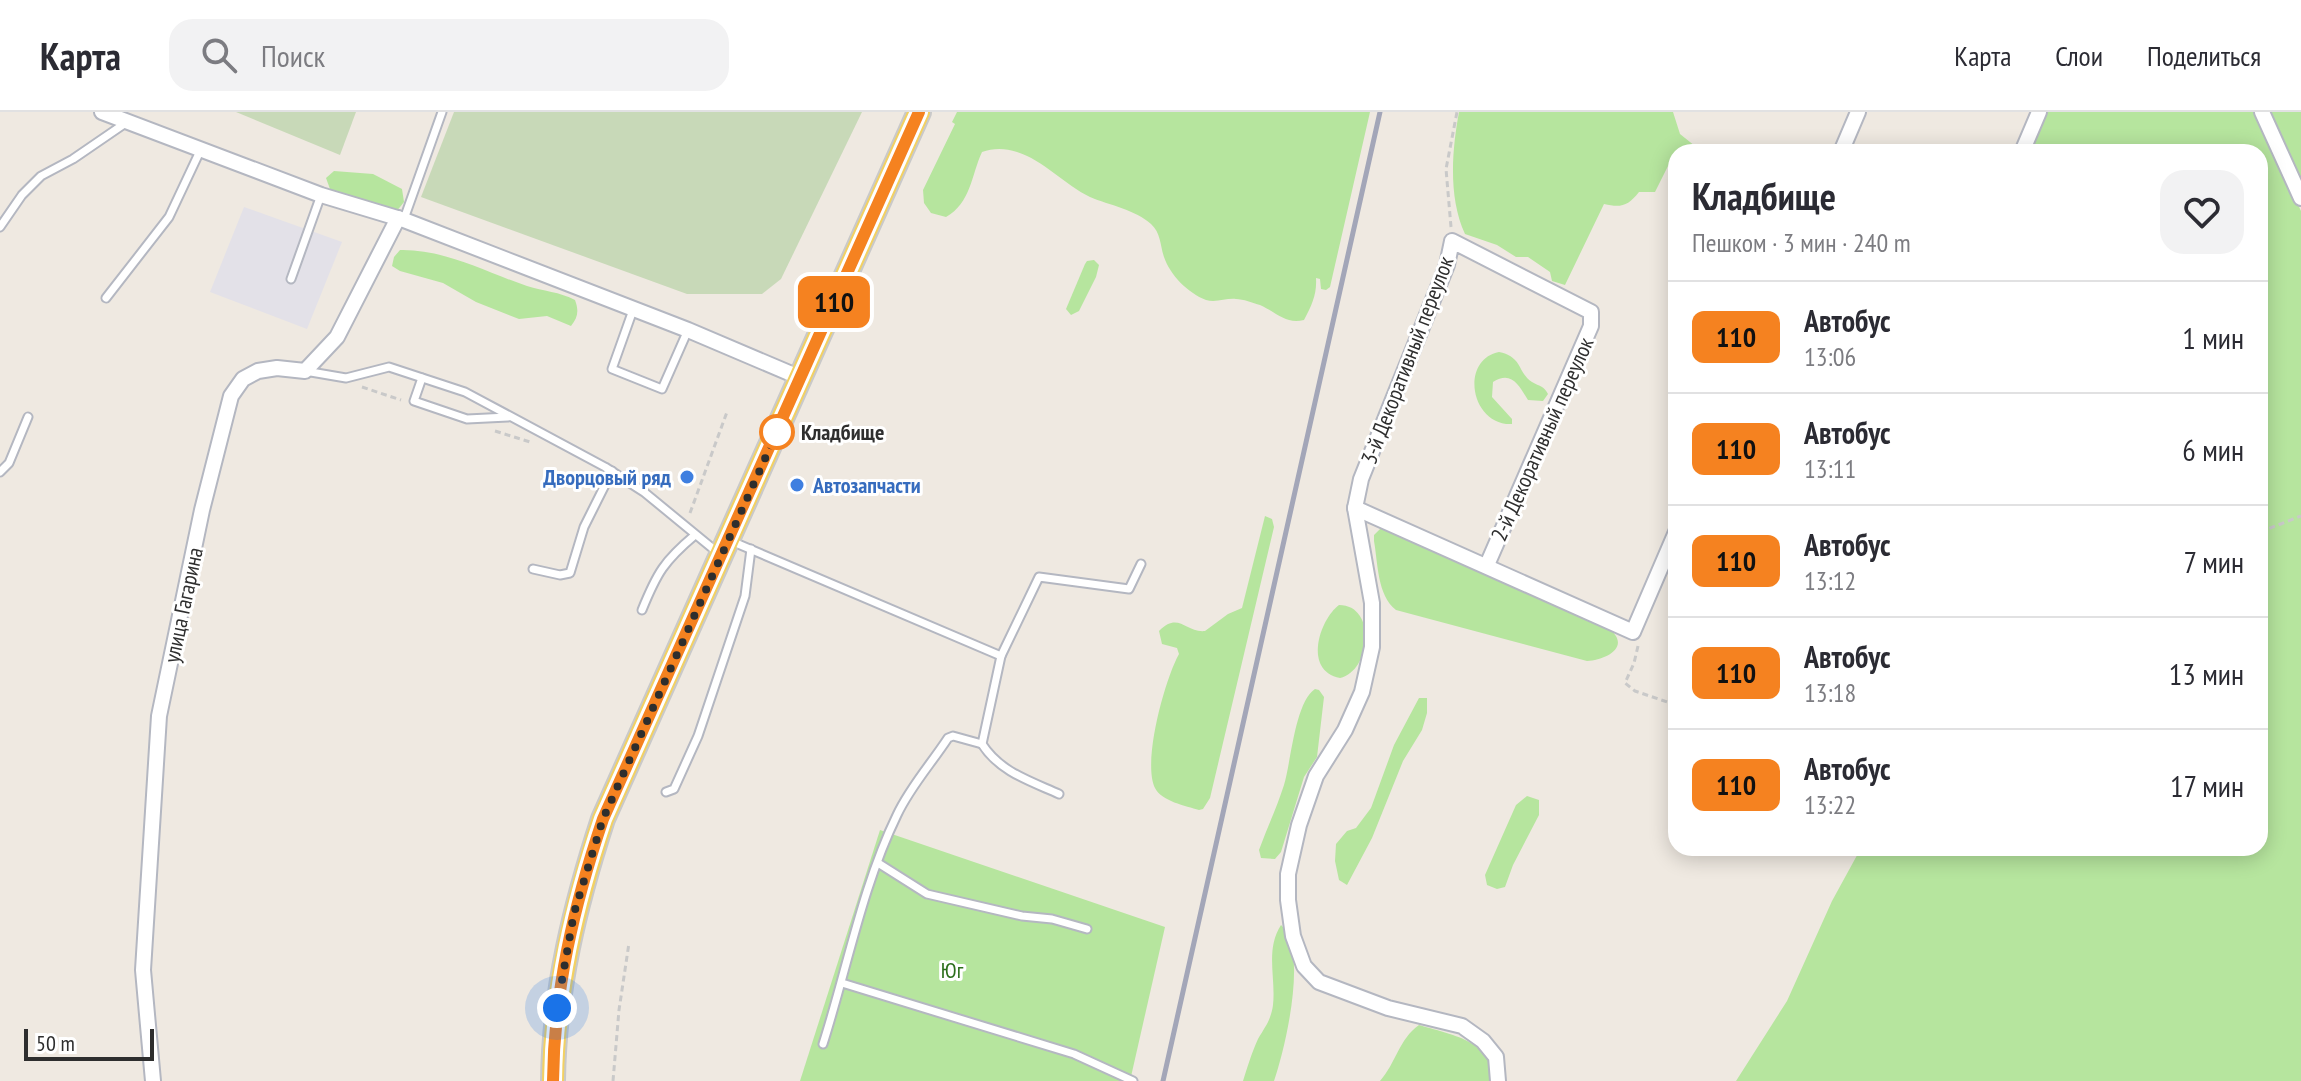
<!DOCTYPE html>
<html lang="ru">
<meta charset="utf-8">
<style>
:root{--surface:#fff;--page:#f2f2f3;--text:#2b2b33;--muted:#7c7c81;--line:#e1e1e2}
body{margin:0;font-family:"PT Sans Narrow",sans-serif;background:var(--page);color:var(--text);height:100vh;display:flex;flex-direction:column;font-size:30px;white-space:nowrap}
*{box-sizing:border-box;margin:0}
p{font-size:26px;color:var(--muted)}
.icon{flex:none;width:44px;height:44px;fill:none;stroke:currentColor;stroke-width:2;stroke-linecap:round;stroke-linejoin:round}
.map{position:relative;flex:1;overflow:hidden}
.panel{position:absolute;left:1668px;top:32px;width:600px;height:712px;display:flex;flex-direction:column;background:var(--surface);border-radius:24px;box-shadow:0 4px 20px #0003}
.panel>*{flex:none}
.badge{padding:0 16px;border-radius:12px;font-size:28px;line-height:52px}
.scale{position:absolute;left:24px;bottom:20px;width:130px;box-sizing:border-box;padding-left:8px;border:4px solid #2e2e2e;border-top:0;font-size:22px;line-height:28px;white-space:nowrap;color:#2e2e2e;-webkit-text-stroke:6px #fff;paint-order:stroke}
.you{position:absolute;width:40px;height:40px;margin:-20px;border:6px solid #fff;border-radius:50%;background:#1a73e8;box-shadow:0 0 0 12px #1a73e833}
.map>.badge{position:absolute;translate:-50% -50%;box-shadow:0 0 0 4px #fff}
.round{display:grid;place-items:center;flex:none;width:84px;height:84px;border-radius:24px;background:var(--page)}
.summary{display:flex;align-items:center;justify-content:space-between;height:136px;padding:0 24px}
h1{font-size:38px;font-weight:700;line-height:60px}
ul{padding:0;list-style:none}
li{display:flex;align-items:center;gap:24px;height:112px;padding:0 24px;border-top:2px solid var(--line)}
li div{flex:1}
li b{display:block;font-size:30px}
li em{font-style:normal}
li .badge{min-width:88px;font-weight:700;text-align:center}
header{display:flex;align-items:center;gap:48px;box-sizing:border-box;height:112px;padding:0 40px;background:var(--surface);border-bottom:2px solid var(--line)}
header strong{font-size:38px}
nav{display:flex;gap:44px;margin-inline-start:auto;font-size:28px}
.search{width:560px;height:72px;background:var(--page);display:flex;align-items:center;gap:20px;box-sizing:border-box;padding:0 28px;border-radius:24px;color:var(--muted);font-size:30px}
.map>svg:first-child{display:block}
.industrial{fill:#e3e1e8}
.green{fill:#b6e59e}
.cemetery{fill:#c8d9b8}
.lines{fill:none;stroke-linecap:round;stroke-linejoin:round}
.lane-casing{stroke:#b4b7c1;stroke-width:11}
.street-casing{stroke:#b4b7c1;stroke-width:18}
.primary-casing{stroke:#c9c9c9;stroke-width:26}
.path{stroke:#c9c9c9;stroke-width:3;stroke-dasharray:6 4;stroke-linecap:butt}
.lane{stroke:#fff;stroke-width:7}
.street{stroke:#fff;stroke-width:14}
.primary{stroke:#f2d163;stroke-width:22}
.rail{stroke:#a3a6b8;stroke-width:5}
.line-casing{stroke:#fff;stroke-width:18}
.line{stroke:#f58220;stroke-width:12}
.walk{stroke:#2e2e2e;stroke-width:8;stroke-dasharray:0 14.4}
.stop-dot{fill:#fff;stroke:#f58220;stroke-width:4}
.shop-dot{fill:#3f7fe0;stroke:#fff;stroke-width:3}
.labels{text-anchor:middle;dominant-baseline:central;stroke-width:6;stroke-linejoin:round;paint-order:stroke}
.street-label{font-size:22px;fill:#2e2e2e;stroke:#fff}
.stop-label{font-size:22px;font-weight:bold;fill:#2e2e2e;stroke:#fff;text-anchor:start}
.shop-label{font-size:22px;font-weight:bold;fill:#366cbe;stroke:#fff;text-anchor:end}
.park-label{font-size:22px;fill:#2c6e1b;stroke:#fff}
</style>
<header>
<strong>Карта</strong>
<div class="search"><svg class="icon" aria-label="search" viewBox="0 0 24 24"><circle cx="10" cy="10" r="6"/><path d="M15 15l6 6"/></svg>Поиск</div>
<nav><a>Карта</a><a>Слои</a><a>Поделиться</a></nav>
</header>
<div class="map">
<svg width="2301" height="969" viewBox="0 0 2301 969">
<rect width="100%" height="100%" fill="#efe9e1"/>
<polygon class="industrial" points="244,95 342,130 307,217 210,180"/>
<g class="green">
<path d="M957,0H1370L1330,175L1326,178L1321,177L1320,167L1316,166C1317,182 1312,193 1304,208C1286,213 1276,200 1260,193C1253,191 1243,187 1236,187C1226,186 1216,191 1206,188C1188,181 1170,163 1164,145C1160,133 1161,121 1151,112C1136,98 1109,93 1090,85C1065,73 1043,48 1017,40C1005,36 993,36 982,40C971,64 971,91 946,105L931,101L924,91L923,78L955,12L952,10Z"/>
<path d="M1459,0H1673L1680,22L1695,34L1694,40H1676V49L1671,48L1655,80H1639C1628,94 1621,96 1604,92L1565,173L1552,169L1550,160L1528,145H1516L1497,133L1465,122C1448,85 1452,38 1459,0Z"/>
<polygon points="2045,0 2301,0 2301,77 2292,80 2301,99 2301,969 1736,969 1787,889 1832,789 1861,736 2260,736 2260,40 2028,40"/>
<polygon points="334,59 373,62 402,77 404,90 396,100 386,99 330,77 326,66"/>
<path d="M400,138C445,137 485,160 527,174C543,179 560,180 575,188C579,199 578,205 571,214L547,204L519,207L476,190L443,171L400,159L392,154L394,145Z"/>
<polygon points="1094,148 1099,153 1096,165 1079,199 1071,203 1066,197 1085,152 1087,149"/>
<path d="M1499,240C1523,245 1517,260 1532,270C1540,275 1543,273 1548,282L1543,289L1528,288C1519,274 1512,258 1493,270L1492,285L1512,307V312C1471,314 1459,248 1499,240Z"/>
<path d="M1265,404L1272,407L1274,415L1210,686L1203,697L1199,698C1186,694 1161,689 1155,676C1142,650 1165,567 1179,542L1177,536L1162,532L1159,519C1179,499 1185,521 1205,519L1228,502L1242,496Z"/>
<path d="M1381,416L1396,417L1607,515C1633,534 1607,548 1587,549L1396,498C1377,483 1378,451 1374,429V423Z"/>
<path d="M1339,493C1377,493 1371,559 1340,566C1303,559 1319,508 1339,493Z"/>
<path d="M1315,577L1319,578L1324,585L1317,645L1304,665L1281,740L1275,747L1261,746L1259,738C1267,716 1277,695 1284,673C1291,650 1295,590 1315,577Z"/>
<polygon points="1419,586 1427,586 1427,601 1422,618 1403,649 1372,726 1347,773 1339,768 1335,749 1336,732 1347,719 1356,716 1371,696 1394,633"/>
<polygon points="1527,684 1539,688 1539,703 1513,753 1505,775 1497,777 1487,773 1485,763 1516,693"/>
<polygon points="880,718 1165,815 1130,969 800,969"/>
<path d="M1281,813C1309,838 1285,937 1274,969H1243C1247,956 1252,940 1258,927C1265,915 1271,908 1273,893C1276,865 1265,838 1281,813Z"/>
<path d="M1419,913C1448,922 1497,929 1492,969H1380C1396,951 1399,927 1419,913Z"/>
</g>
<g class="cemetery">
<polygon points="236,0 356,0 340,43"/>
<polygon points="454,0 862,0 781,167 762,182 687,182 421,85"/>
</g>
<g class="lines">
<g class="lane-casing">
<g id="lane">
<polyline points="404,107 442,0"/>
<polyline points="0,115 22,83 41,64 73,47 127,10"/>
<polyline points="291,167 321,83"/>
<polyline points="106,186 169,105 201,37"/>
<polyline points="633,198 612,257 662,277 688,218"/>
<polyline points="305,259 346,266 389,255 465,280 605,355 644,380 717,440"/>
<polyline points="422,266 414,289 467,307 508,305"/>
<polyline points="0,360 9,351 28,305"/>
<polyline points="731,429 1001,544 1039,465 1129,477 1141,452"/>
<polyline points="533,457 560,463 570,461 584,415 612,359"/>
<path d="M642,498C657,461 664,449 695,423"/>
<path d="M1001,544L982,632C1000,660 1030,669 1059,682"/>
<polyline points="666,680 674,677 698,624 745,484 751,437"/>
<polyline points="878,751 927,782 1022,804 1052,807 1087,817"/>
<polyline points="842,871 1074,942 1133,969"/>
<path d="M823,932C847,857 862,775 897,703C910,675 931,652 948,626L953,624L982,632"/>
</g>
</g>
<g class="street-casing">
<g id="street">
<polyline points="102,0 321,83 404,108 688,218 801,266"/>
<polyline points="2262,0 2301,86"/>
<polyline points="1841,40 1858,0"/>
<polyline points="2022,40 2039,0"/>
<polyline points="1355,396 1633,520 1676,420"/>
<polyline points="1487,453 1591,214 1591,200 1452,129 1447,153 1361,367 1355,396 1372,491 1372,535 1362,580 1345,618 1316,664 1299,713 1288,762 1288,788 1293,824 1304,854 1319,870 1388,896 1462,914 1483,929 1496,945 1498,969"/>
<polyline points="153,969 143,858 159,604 202,398 231,284 243,267 258,259 277,256 305,259 337,225 398,106"/>
</g>
</g>
<g class="primary-casing">
<path id="primary" d="M553,969C554,878 575,793 603,707L919,0"/>
</g>
<g class="path">
<polyline points="1451,115 1446,57 1457,0"/>
<polyline points="362,275 401,288"/>
<polyline points="495,319 530,330"/>
<polyline points="690,401 727,300"/>
<polyline points="2260,420 2301,404"/>
<polyline points="1638,534 1634,551 1625,571 1635,579 1676,593"/>
<polyline points="613,969 619,898 629,831"/>
</g>
<use href="#lane" class="lane"/>
<use href="#street" class="street"/>
<use href="#primary" class="primary"/>
<polyline class="rail" points="1163,969 1380,0"/>
</g>
<g class="lines">
<g class="line-casing">
<path id="line" d="M553,969C554,878 574,793 603,707L919,0"/>
</g>
<use href="#line" class="line"/>
<polyline class="walk" points="557,896 574,801 603,707 777,320"/>
</g>
<circle class="stop-dot" cx="777" cy="320" r="16"/>
<g class="shop-dot">
<circle cx="687" cy="365" r="8"/>
<circle cx="797" cy="373" r="8"/>
</g>
<g class="labels">
<g class="street-label">
<text transform="translate(1407 248) rotate(-69)">3-й Декоративный переулок</text>
<text transform="translate(1542 327) rotate(-66)">2-й Декоративный переулок</text>
<text transform="translate(183 493) rotate(-78)">улица Гагарина</text>
</g>
<g class="stop-label">
<text x="801" y="320">Кладбище</text>
</g>
<g class="shop-label">
<text x="671" y="365">Дворцовый ряд</text>
<text x="813" y="373" text-anchor="start">Автозапчасти</text>
</g>
<g class="park-label">
<text x="952" y="858">Юг</text>
</g>
</g>
</svg>
<div class="scale">50 m</div>
<div class="you" style="left:557px;top:896px"></div>
<b class="badge" style="left:834px;top:190px;background:#f58220;color:#111">110</b>
<section class="panel">
<div class="summary"><div><h1>Кладбище</h1><p>Пешком · 3 мин · 240 m</p></div><a class="round"><svg class="icon" aria-label="heart" viewBox="0 0 24 24"><path d="M12 20l-8-8c-3-5 5-10 8-4 3-6 11-1 8 4z"/></svg></a></div>
<ul>
<li><span class="badge" style="background:#f58220;color:#111">110</span><div><b>Автобус</b><p>13:06</p></div><em>1 мин</em></li>
<li><span class="badge" style="background:#f58220;color:#111">110</span><div><b>Автобус</b><p>13:11</p></div><em>6 мин</em></li>
<li><span class="badge" style="background:#f58220;color:#111">110</span><div><b>Автобус</b><p>13:12</p></div><em>7 мин</em></li>
<li><span class="badge" style="background:#f58220;color:#111">110</span><div><b>Автобус</b><p>13:18</p></div><em>13 мин</em></li>
<li><span class="badge" style="background:#f58220;color:#111">110</span><div><b>Автобус</b><p>13:22</p></div><em>17 мин</em></li>
</ul>
</section>
</div>
